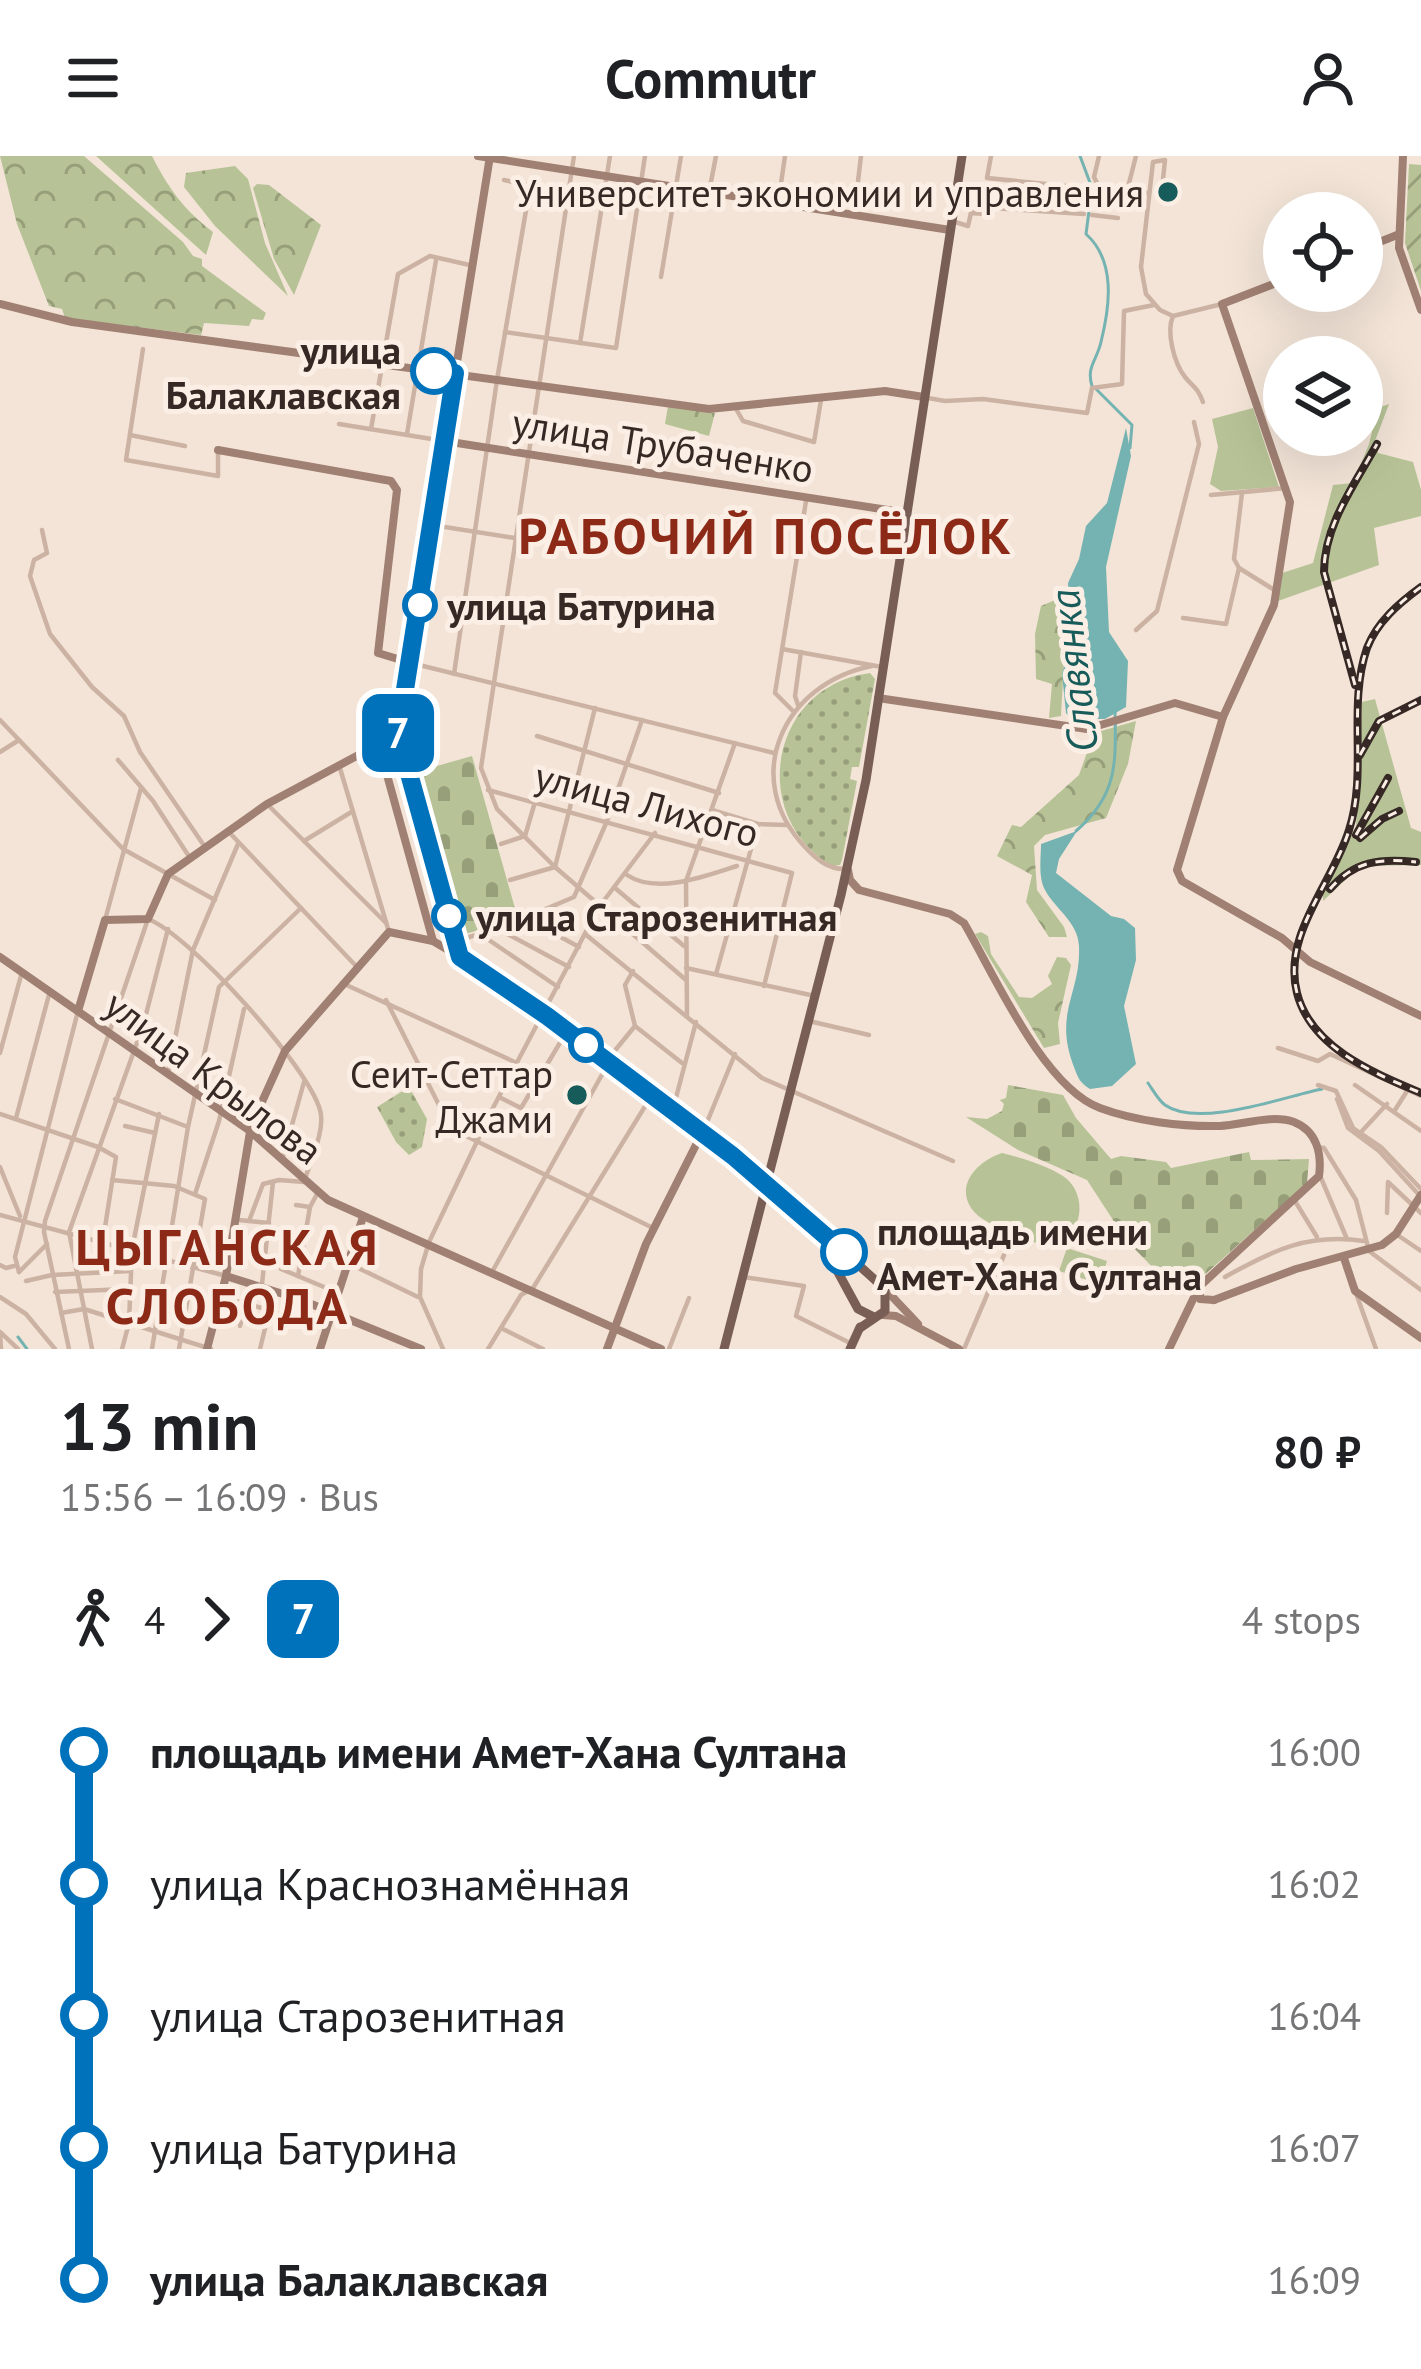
<!DOCTYPE html>
<meta charset="utf-8">
<style>
:root{--surface:#fff;--page:#f2f2f2;--text:#202124;--muted:#757577}
body{margin:0;font-family:"PT Sans",sans-serif;background:var(--page);color:var(--text);height:100vh;display:flex;flex-direction:column;font-size:45px;white-space:nowrap}
*{box-sizing:border-box;margin:0}
p{font-size:39px;color:var(--muted)}
.icon{flex:none;width:66px;height:66px;fill:none;stroke:currentColor;stroke-width:2;stroke-linecap:round;stroke-linejoin:round}
.map{position:relative;height:1193px;overflow:hidden}
.details{display:flex;flex-direction:column;background:var(--surface);flex:1}
.details>*{flex:none}
.badge{padding:0 24px;border-radius:18px;font-size:42px;line-height:78px}
.buttons{position:absolute;left:1263px;top:36px;display:grid;gap:24px}
.buttons a{display:grid;place-items:center;width:120px;height:120px;border-radius:50%;background:var(--surface);box-shadow:0 12px 48px #0002;font-size:60px}
.map>.badge{position:absolute;translate:-50% -50%;box-shadow:0 0 0 6px #fff}
.legs{display:flex;align-items:center;gap:18px;height:132px;padding:0 60px;font-size:39px}
.legs p{margin-inline-start:auto}
.overview{display:flex;align-items:center;justify-content:space-between;height:204px;padding:0 60px}
h1{font-size:66px;font-weight:800;line-height:90px}
ul{padding:0 60px;list-style:none}
li{display:flex;align-items:center;gap:42px;height:132px;font-size:45px}
li i{display:grid;place-items:center;width:18px;height:100%;margin:0 15px;background:currentColor}
li i::after{content:'';width:30px;height:30px;margin:-15px;border:9px solid;border-radius:50%;background:var(--surface)}
li p{margin-inline-start:auto}
li:first-child i{background:linear-gradient(#0000 50%,currentColor 0)}
li:last-child i{background:linear-gradient(currentColor 50%,#0000 0)}
header{display:flex;justify-content:space-between;align-items:center;height:156px;padding:0 60px;background:var(--surface);font-size:54px;font-weight:800}
.map>svg:first-child{display:block}
.grass{fill:#b7c396}
.forest{fill:url(#forest-crowns)}
.cemetery{fill:url(#cemetery-stones)}
.park{fill:url(#park-dots)}
.garden{fill:url(#garden-furrows)}
.water{fill:#74b3b1}
.lines{fill:none;stroke-linecap:round;stroke-linejoin:round}
.stream{stroke:#74b3b1;stroke-width:3}
.street{stroke:#ccb2a2;stroke-width:4.5}
.secondary{stroke:#a08073;stroke-width:8}
.primary{stroke:#795e55;stroke-width:9}
.rail-casing{stroke:#362925;stroke-width:8}
.rail{stroke:#fbeee4;stroke-width:3;stroke-dasharray:9;stroke-linecap:butt}
.line-1-casing{stroke:#fff;stroke-width:27}
.line-1{stroke:#0072bc;stroke-width:18}
.poi-dot{fill:#175b5a;stroke:#fbeee4;stroke-width:4.5}
.stop-1-dot{fill:#fff;stroke:#0072bc;stroke-width:6}
.labels{text-anchor:middle;dominant-baseline:central;stroke-width:10;stroke-linejoin:round;paint-order:stroke}
.poi-label{font-size:39px;fill:#362925;stroke:#fbeee4;text-anchor:end}
.stop-label{font-size:39px;font-weight:bold;fill:#362925;stroke:#fbeee4;text-anchor:start}
.street-label{font-size:39px;fill:#362925;stroke:#fbeee4}
.water-label{font-size:42px;font-style:italic;fill:#175b5a;stroke:#fbeee4}
.district-label{font-size:51px;font-weight:bold;letter-spacing:3px;fill:#8c2a17;stroke:#fbeee4}
</style>
<header><svg class="icon" aria-label="menu" viewBox="0 0 24 24"><path d="M4 6h16M4 12h16M4 18h16"/></svg>Commutr<svg class="icon" aria-label="person" viewBox="0 0 24 24"><circle cx="12" cy="8" r="4"/><path d="M4 21q1-7 8-7t8 7"/></svg></header>
<div class="map">
<svg width="1421" height="1193" viewBox="0 0 1421 1193">
<defs>
<pattern id="forest-crowns" width="20" height="18" patternUnits="userSpaceOnUse" patternTransform="scale(3)"><rect width="20" height="18" fill="#b7c396"/><path d="M2 6a3 3 0 1 1 6 0M12 15a3 3 0 1 1 6 0" fill="none" stroke="#969e7a"/></pattern>
<pattern id="cemetery-stones" width="16" height="16" patternUnits="userSpaceOnUse" patternTransform="scale(3)"><rect width="16" height="16" fill="#b7c396"/><path d="M2 7V4a2 2 0 0 1 4 0v3zM10 15v-3a2 2 0 0 1 4 0v3z" fill="#969e7a"/></pattern>
<pattern id="park-dots" width="8" height="8" patternUnits="userSpaceOnUse" patternTransform="scale(3)"><rect width="8" height="8" fill="#b7c396"/><path d="M2 2h.1M6 6h.1" fill="none" stroke="#969e7a" stroke-width="1.8" stroke-linecap="round"/></pattern>
<pattern id="garden-furrows" width="10" height="10" patternUnits="userSpaceOnUse" patternTransform="scale(3)"><rect width="10" height="10" fill="#b7c396"/><path d="M-1 1l2-2M0 10L10 0M9 11l2-2" fill="none" stroke="#969e7a"/></pattern>
</defs>
<rect width="100%" height="100%" fill="#f3e4d7"/>
<g class="grass">
<polygon points="1389,248 1375,285 1378,297 1413,306 1421,334 1421,360 1374,372 1379,409 1278,445 1282,417 1313,407 1333,329 1353,327 1369,288 1378,252"/>
<polygon points="1253,252 1279,331 1221,335 1210,328 1218,291 1212,263"/>
<polygon points="1375,543 1411,672 1421,676 1421,709 1360,710 1323,745 1323,735 1356,670 1362,546"/>
<path d="M1002,997C1022,1002 1046,1009 1063,1020C1091,1039 1082,1088 1046,1088C1033,1088 1022,1081 1011,1076C997,1070 980,1065 971,1052C955,1027 980,1004 1002,997Z"/>
<polygon points="1067,1092 1107,1105 1100,1128 1059,1115"/>
</g>
<g class="forest">
<polygon points="0,0 84,0 183,86 193,100 202,103 202,110 266,157 263,164 252,163 249,170 204,167 201,179 65,162 62,153 49,150 17,68"/>
<path d="M96,0H152C168,32 185,55 213,76L206,99Z"/>
<polygon points="235,10 248,23 265,87 288,140 215,70 184,31 186,17"/>
<polygon points="257,28 269,29 321,69 294,139 274,103 253,32"/>
<polygon points="668,250 715,257 709,280 665,268"/>
<path d="M1064,440C1067,481 1063,519 1061,560L1049,562L1052,528L1036,523L1035,478L1041,450Z"/>
<polygon points="1136,565 1128,608 1106,662 1045,679 1034,690 1037,734 1064,771 1067,781 1049,781 1026,746 1032,719 997,700 1012,669 1021,671 1079,619 1094,577"/>
<polygon points="981,776 988,780 991,798 1019,841 1032,842 1052,828 1048,820 1057,801 1066,802 1071,809 1058,867 1060,888 1044,892 975,778"/>
</g>
<g class="cemetery">
<polygon points="472,600 518,763 458,780 416,616"/>
<polygon points="1008,929 1063,939 1076,962 1111,1003 1121,1000 1166,1006 1171,1012 1249,996 1251,1004 1309,1003 1307,1027 1200,1123 1163,1122 1126,1084 1087,1024 1018,994 966,961 987,963 1002,955 1004,948 1000,944 1006,942"/>
</g>
<g class="park">
<path d="M870,517L875,523L859,611H852L850,623L857,625L842,704L840,709L832,710C747,660 770,530 870,517Z"/>
<polygon points="409,931 427,963 422,991 409,999 396,986 377,951"/>
</g>
<polygon class="garden" points="1409,8 1421,9 1421,135 1405,87"/>
<g class="water">
<polygon points="1126,272 1131,300 1106,411 1109,476 1128,505 1126,551 1105,563 1072,563 1066,557 1062,518 1071,487 1068,427 1079,403 1086,370 1107,347"/>
<path d="M1077,675L1059,703L1056,717L1111,760L1124,763L1135,772L1136,804L1124,850L1136,908L1112,930L1090,933C1080,927 1078,922 1074,911C1053,857 1081,838 1079,790C1078,766 1056,754 1045,734C1038,721 1041,702 1041,688Z"/>
</g>
<g class="lines">
<g class="stream">
<path d="M1080,0L1092,32L1086,78C1116,105 1110,150 1101,186C1097,204 1086,211 1092,230"/>
<polyline points="1096,233 1132,269 1130,292"/>
<path d="M1076,675C1118,639 1116,607 1115,554"/>
<path d="M1148,927C1153,934 1158,944 1165,949C1199,973 1286,940 1322,933"/>
<polyline points="18,1181 27,1193"/>
</g>
<g class="street">
<polyline points="574,0 481,612 497,653 555,711 686,824"/>
<polyline points="991,0 987,22 1076,31"/>
<polyline points="1099,0 1094,21 1100,33 1148,37"/>
<polyline points="504,24 568,38"/>
<polyline points="1162,33 1165,4 1153,6 1141,111 1146,138 1160,154 1173,160 1222,148"/>
<polyline points="1127,35 1136,0"/>
<polyline points="709,36 716,0"/>
<polyline points="778,48 785,0"/>
<polyline points="971,57 973,50 993,52"/>
<polyline points="854,59 861,0"/>
<polyline points="1092,59 1118,62"/>
<polyline points="952,65 968,70 971,57 986,58 993,52 1084,58"/>
<polyline points="661,121 681,0"/>
<path d="M1173,160C1166,176 1174,207 1185,221C1193,231 1198,232 1203,246"/>
<polyline points="505,176 616,192 645,0"/>
<polyline points="580,187 610,0"/>
<polyline points="143,193 126,304 218,320 218,294"/>
<polyline points="928,242 945,245 983,243 1087,257 1092,232 1122,228 1124,155 1154,149"/>
<polyline points="735,251 743,265 814,286 821,244"/>
<polyline points="339,268 444,285"/>
<polyline points="371,273 398,118 430,100 474,110"/>
<polyline points="407,278 436,104"/>
<polyline points="130,279 185,290"/>
<polyline points="1242,337 1234,403 1239,412 1276,435"/>
<polyline points="1211,339 1287,332"/>
<polyline points="432,369 515,382"/>
<polyline points="42,374 47,397 34,404 30,420 50,478 92,531 124,560 140,596 205,691"/>
<polyline points="1183,462 1226,468 1239,412"/>
<polyline points="1136,474 1157,455 1199,288 1194,266"/>
<polyline points="782,493 882,511"/>
<polyline points="411,507 774,597"/>
<polyline points="454,518 497,224 530,31"/>
<polyline points="798,549 795,540 801,496"/>
<polyline points="793,555 775,537 806,345"/>
<polyline points="0,564 123,693 215,744"/>
<polyline points="537,580 719,637"/>
<polyline points="0,596 19,584"/>
<polyline points="118,604 153,645 190,702"/>
<polyline points="339,609 389,776"/>
<polyline points="488,634 792,717 764,830"/>
<polyline points="267,648 386,767"/>
<polyline points="712,654 758,668 787,669"/>
<polyline points="228,675 356,810"/>
<polyline points="304,685 353,655"/>
<polyline points="501,688 525,680 535,646"/>
<path d="M844,713C828,713 816,703 805,691C739,621 784,527 872,510"/>
<path d="M627,719C657,739 706,720 737,710"/>
<polyline points="510,724 555,711 595,552"/>
<polyline points="615,732 684,790"/>
<polyline points="526,762 579,791"/>
<polyline points="105,764 141,632"/>
<polyline points="500,774 569,811"/>
<polyline points="585,778 762,922 953,1005"/>
<polyline points="483,780 558,831"/>
<polyline points="455,785 501,772 574,741 607,665 642,564"/>
<polyline points="686,812 815,840"/>
<polyline points="633,815 625,829 635,870 682,907"/>
<polyline points="716,818 758,668"/>
<polyline points="342,827 517,907"/>
<polyline points="386,844 443,957 458,976 653,1072"/>
<polyline points="687,859 686,725 735,587"/>
<polyline points="809,865 869,879"/>
<polyline points="1278,892 1318,905 1330,898 1421,940"/>
<polyline points="0,897 22,816"/>
<polyline points="608,903 635,870"/>
<polyline points="168,917 193,794 238,688"/>
<polyline points="1318,929 1336,935 1353,972 1381,991 1421,1033"/>
<polyline points="1355,929 1421,975"/>
<polyline points="499,941 521,952 567,875"/>
<polyline points="115,943 188,971"/>
<polyline points="1337,943 1348,972 1379,995 1421,1041"/>
<polyline points="673,953 696,866"/>
<polyline points="1395,954 1407,935"/>
<polyline points="0,958 98,991 116,1001 103,1084"/>
<polyline points="16,962 50,835"/>
<polyline points="125,970 155,977"/>
<polyline points="1362,975 1387,948"/>
<polyline points="703,976 735,898"/>
<polyline points="1318,991 1324,992 1356,1044 1369,1095 1421,1134"/>
<polyline points="283,1001 304,926"/>
<polyline points="0,1011 20,1060"/>
<polyline points="1321,1022 1347,1083"/>
<polyline points="112,1024 174,1030 205,1043 179,1193"/>
<polyline points="195,1038 219,965 244,853"/>
<polyline points="1295,1045 1317,1081"/>
<polyline points="296,1049 310,1051"/>
<polyline points="1387,1057 1388,1026 1421,1057"/>
<polyline points="0,1059 226,1120"/>
<polyline points="239,1064 269,1067"/>
<polyline points="1396,1078 1421,1095"/>
<polyline points="348,1107 418,1141"/>
<polyline points="0,1109 6,1112 14,1110"/>
<polyline points="281,1113 336,1136"/>
<polyline points="19,1116 15,1101 78,855"/>
<polyline points="19,1116 47,1088"/>
<polyline points="492,1116 609,906"/>
<polyline points="298,1120 310,1051 317,1038"/>
<polyline points="743,1121 804,1130 796,1160 852,1188"/>
<path d="M1225,1121C1273,1094 1308,1077 1364,1085"/>
<polyline points="26,1125 52,1119 130,1115"/>
<polyline points="262,1128 273,1026"/>
<polyline points="881,1128 892,1106"/>
<polyline points="55,1136 128,1133"/>
<polyline points="1357,1140 1376,1193"/>
<polyline points="0,1141 26,1158 55,1193"/>
<polyline points="222,1141 326,1170"/>
<polyline points="61,1157 84,1153 211,1193"/>
<polyline points="240,1170 245,1147"/>
<polyline points="501,1172 543,1193"/>
<polyline points="0,1176 18,1193"/>
<polyline points="0,1177 1,1193"/>
<path d="M69,1193L44,1076L45,1065L148,763C190,779 308,910 320,954C326,973 310,1006 304,1026L279,1024L263,1028L249,1065"/>
<polyline points="92,1193 69,1076 143,870 168,773"/>
<polyline points="122,1193 129,1167 132,1093 159,958"/>
<polyline points="152,1193 188,971 219,831 301,752"/>
<polyline points="260,1193 270,1152"/>
<polyline points="443,1193 420,1141 421,1113 429,1086 494,950 599,751 655,677"/>
<polyline points="488,1193 521,1139 533,1132 652,939"/>
<polyline points="669,1193 689,1142"/>
<polyline points="964,1193 1004,1099"/>
</g>
<g class="secondary">
<polyline points="478,0 950,74"/>
<polyline points="1403,0 1399,92 1421,154"/>
<polyline points="1362,93 1397,79"/>
<polyline points="1284,124 1222,148 1290,346 1274,449 1223,561 1177,714 1182,725 1282,782 1310,806 1421,860"/>
<polyline points="0,148 72,166 709,253 885,235 924,241"/>
<polyline points="444,285 907,357"/>
<polyline points="218,294 391,325 397,334 378,497 411,507"/>
<polyline points="878,542 1087,573 1175,547 1223,561"/>
<polyline points="398,572 460,800"/>
<polyline points="379,590 433,785"/>
<path d="M848,714L850,724L859,734L950,758L964,767C994,818 1043,931 1100,952C1135,965 1182,971 1220,970C1242,969 1272,958 1294,966C1317,975 1322,998 1319,1020L1200,1130V1143L1214,1144"/>
<polyline points="0,801 250,975 328,1044 661,1193"/>
<polyline points="78,855 105,764 148,763 168,718 267,648 379,588 399,568 490,0"/>
<polyline points="1344,1102 1355,1135 1421,1182"/>
<polyline points="226,1120 299,1143 421,1193"/>
<polyline points="885,1133 918,1168"/>
<polyline points="1214,1144 1296,1113 1382,1089 1396,1078 1421,1039"/>
<polyline points="883,1159 896,1160 959,1193"/>
<polyline points="207,1193 226,1120 251,970 285,895 389,776 433,785 460,801 547,860 767,1026"/>
<polyline points="320,1193 363,1061"/>
<polyline points="607,1193 646,1088 702,977"/>
<polyline points="1169,1193 1197,1135"/>
</g>
<g class="primary">
<polyline points="767,1026 885,1133 885,1155 860,1172"/>
<polyline points="815,1074 858,1153 874,1161"/>
<polyline points="724,1193 841,739 866,624 962,0"/>
<polyline points="850,1193 860,1171"/>
</g>
<g class="rail-casing">
<g id="rail">
<path d="M1421,431C1399,447 1377,466 1367,492C1347,550 1368,616 1349,674C1333,727 1282,778 1297,837C1311,892 1374,917 1421,937"/>
<path d="M1355,529L1324,416C1324,369 1355,328 1377,288"/>
<polyline points="1360,599 1379,565 1421,544"/>
<polyline points="1356,679 1388,622"/>
<polyline points="1360,682 1382,663 1399,655"/>
<path d="M1330,733C1354,705 1380,702 1416,706"/>
</g>
</g>
<use href="#rail" class="rail"/>
</g>
<g class="lines">
<g class="line-1-casing">
<polyline id="line-1" points="434,215 455,217 398,578 460,801 547,860 733,1000 844,1096"/>
</g>
<use href="#line-1" class="line-1"/>
</g>
<g class="poi-dot">
<circle cx="1168" cy="36" r="12"/>
<circle cx="577" cy="939" r="12"/>
</g>
<g class="stop-1-dot">
<circle cx="434" cy="215" r="21"/>
<circle cx="420" cy="449" r="15"/>
<circle cx="449" cy="760" r="15"/>
<circle cx="586" cy="889" r="15"/>
<circle cx="844" cy="1096" r="21"/>
</g>
<g class="labels">
<g class="poi-label">
<text x="1144" y="36">Университет экономии и управления</text>
<text x="553" y="917">Сеит-Сеттар<tspan x="553" dy="45">Джами</tspan></text>
</g>
<g class="stop-label">
<text x="401" y="193" text-anchor="end">улица<tspan x="401" dy="45">Балаклавская</tspan></text>
<text x="447" y="449">улица Батурина</text>
<text x="476" y="760">улица Старозенитная</text>
<text x="877" y="1074">площадь имени<tspan x="877" dy="45">Амет-Хана Султана</tspan></text>
</g>
<g class="street-label">
<text transform="translate(663 289) rotate(9)">улица Трубаченко</text>
<text transform="translate(647 648) rotate(15)">улица Лихого</text>
<text transform="translate(214 921) rotate(37)">улица Крылова</text>
</g>
<g class="water-label">
<text transform="translate(1073 515) rotate(-97)">Славянка</text>
</g>
<g class="district-label">
<text x="766" y="379">РАБОЧИЙ ПОСЁЛОК</text>
<text x="228" y="1090">ЦЫГАНСКАЯ<tspan x="228" dy="59">СЛОБОДА</tspan></text>
</g>
</g>
</svg>
<div class="buttons">
<a><svg class="icon" aria-label="locate" viewBox="0 0 24 24"><circle cx="12" cy="12" r="6"/><path d="M12 2v4M12 18v4M2 12h4M18 12h4"/></svg></a>
<a><svg class="icon" aria-label="layers" viewBox="0 0 24 24"><path d="M12 4l9 5-9 5-9-5zM3 14l9 5 9-5"/></svg></a>
</div>
<b class="badge" style="left:398px;top:577px;background:#0072bc;color:#fff">7</b>
</div>
<section class="details">
<div class="overview"><div><h1>13 min</h1><p>15:56 – 16:09 · Bus</p></div><b>80 ₽</b></div>
<div class="legs"><svg class="icon" aria-label="walk" viewBox="0 0 24 24"><circle cx="13" cy="4" r="2"/><path d="M13 8l-2 6 4 7M11 14l-3 7M7 12l3-4h3l4 4"/></svg>4<svg class="icon" aria-label="forward" viewBox="0 0 24 24"><path d="M9 5l7 7-7 7"/></svg><b class="badge" style="background:#0072bc;color:#fff">7</b><p>4 stops</p></div>
<ul>
<li><i style="color:#0072bc"></i><b>площадь имени Амет-Хана Султана</b><p>16:00</p></li>
<li><i style="color:#0072bc"></i><span>улица Краснознамённая</span><p>16:02</p></li>
<li><i style="color:#0072bc"></i><span>улица Старозенитная</span><p>16:04</p></li>
<li><i style="color:#0072bc"></i><span>улица Батурина</span><p>16:07</p></li>
<li><i style="color:#0072bc"></i><b>улица Балаклавская</b><p>16:09</p></li>
</ul>
</section>
